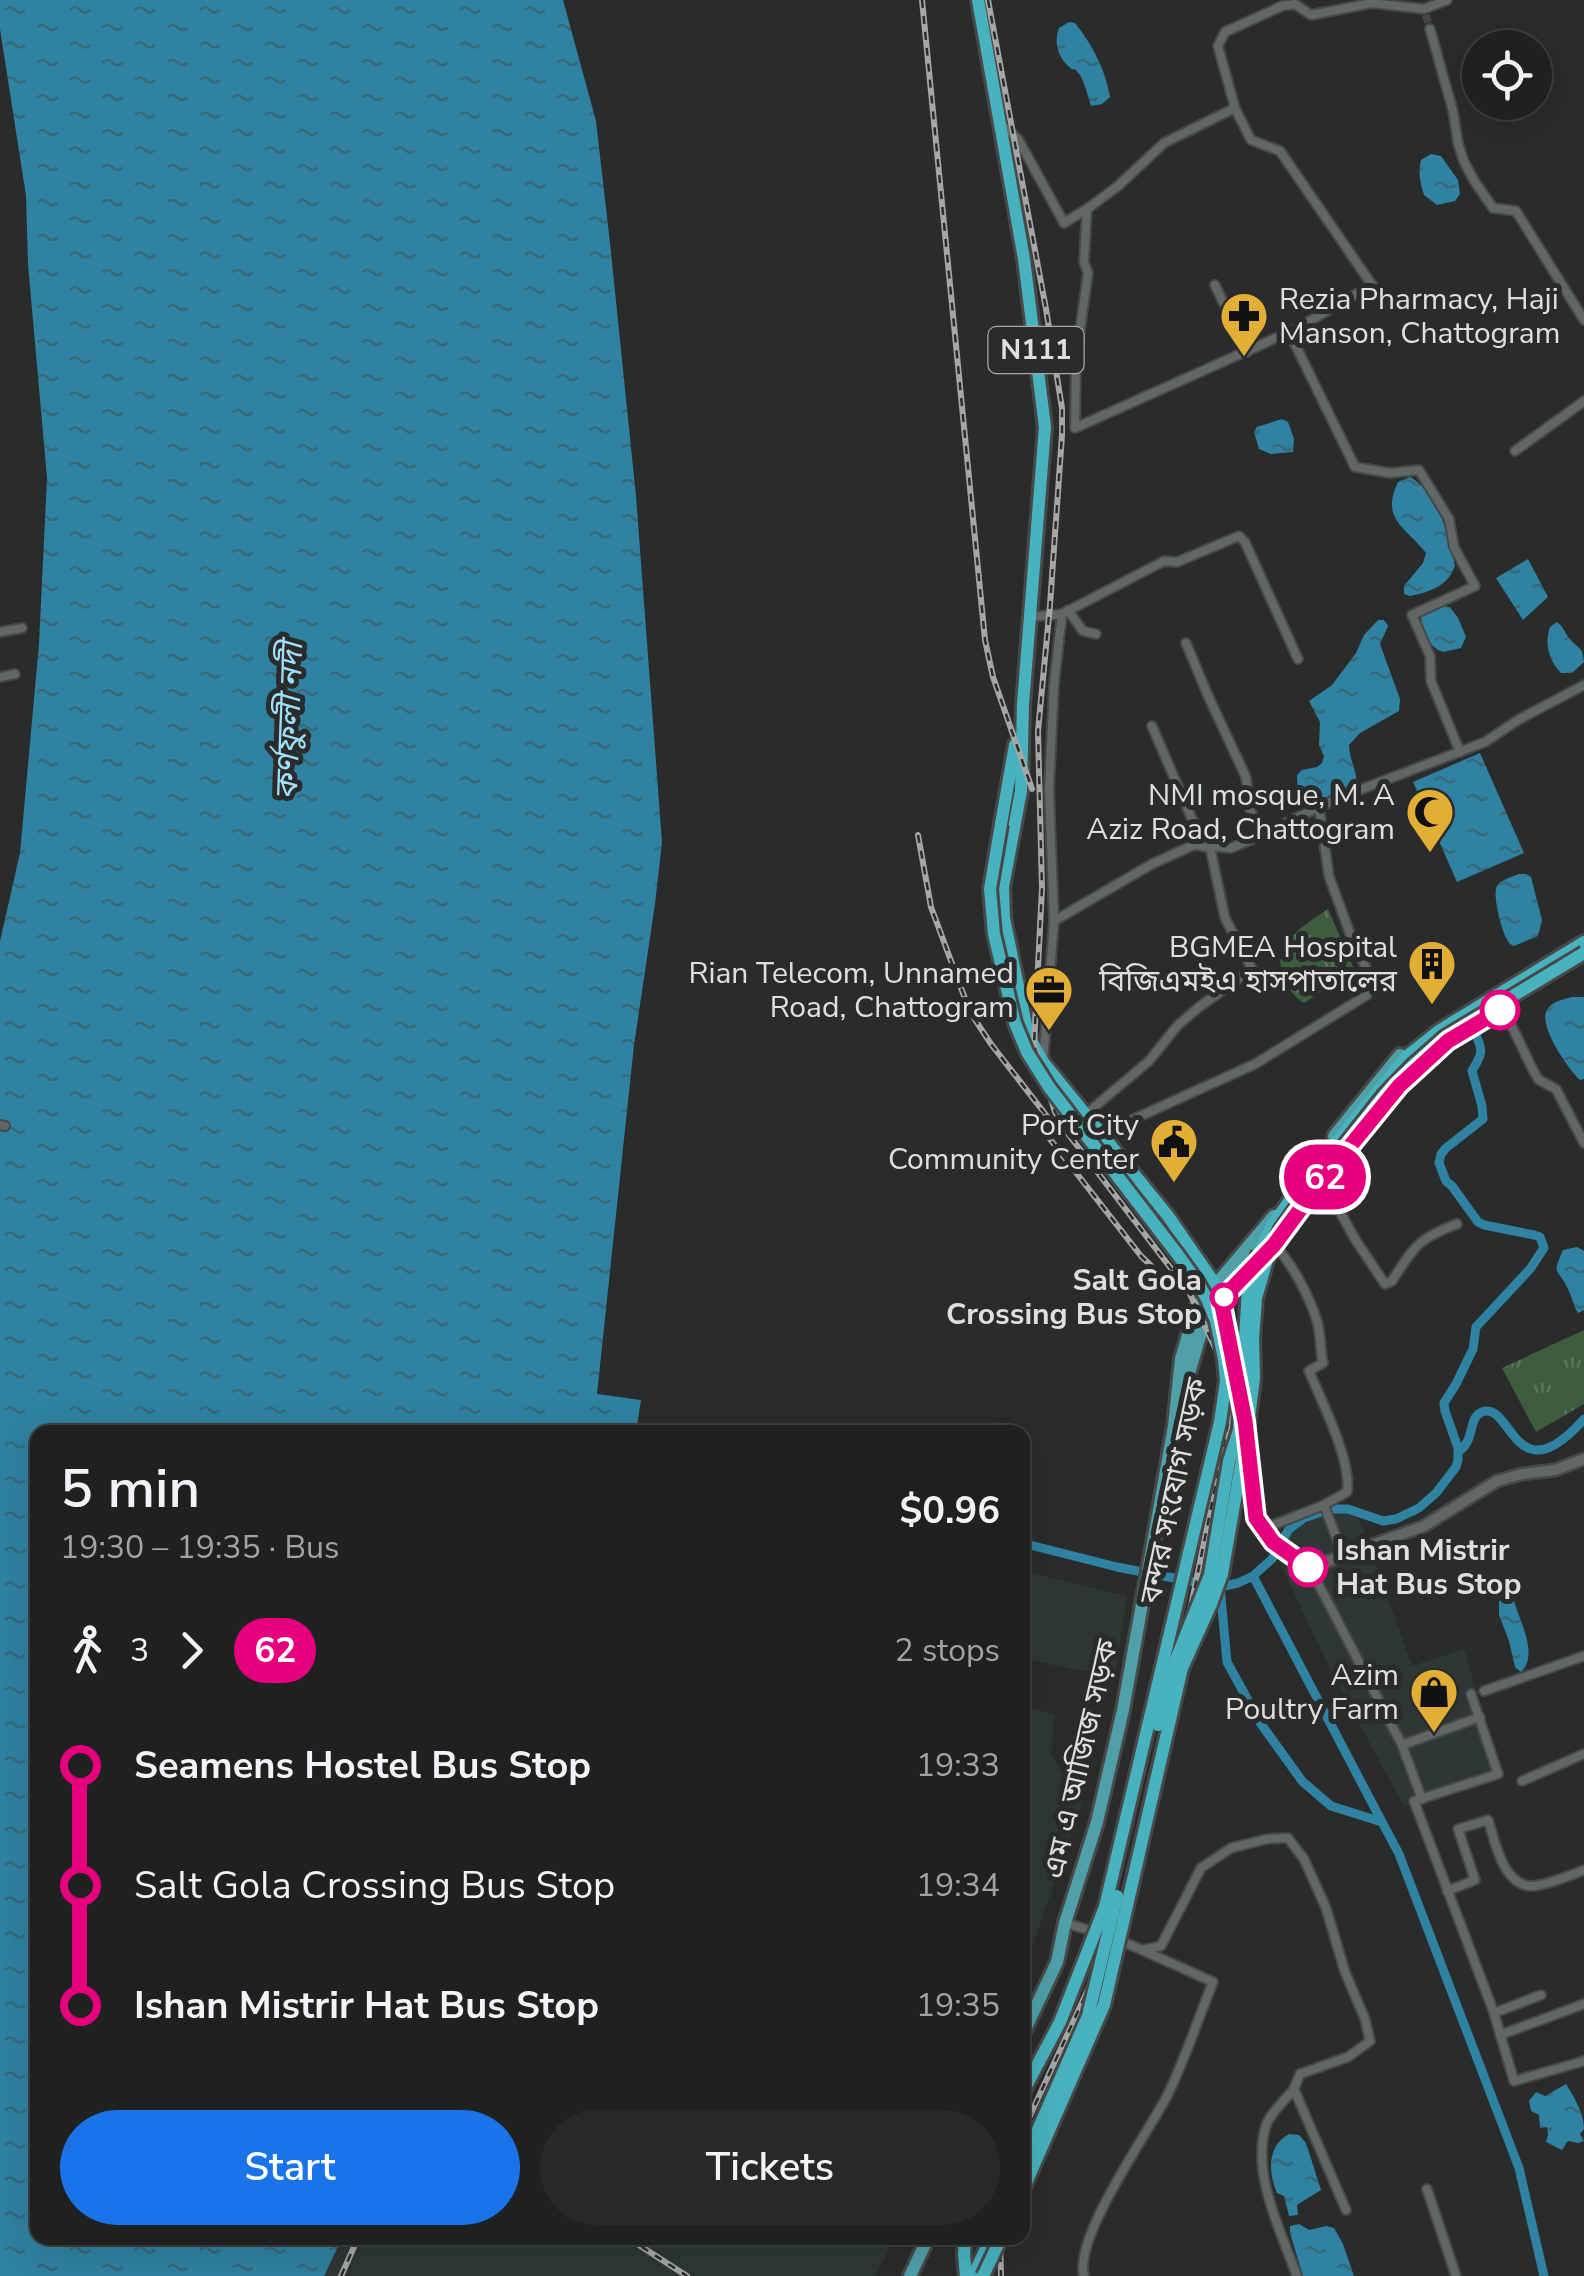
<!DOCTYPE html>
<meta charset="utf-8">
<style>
:root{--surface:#1f2120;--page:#272929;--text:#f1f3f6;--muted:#a1a3a5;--line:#3c3e3e;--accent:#1a73e8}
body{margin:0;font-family:"Nunito Sans","Noto Sans Bengali",sans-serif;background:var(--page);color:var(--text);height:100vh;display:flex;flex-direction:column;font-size:38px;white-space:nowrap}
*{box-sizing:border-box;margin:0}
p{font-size:32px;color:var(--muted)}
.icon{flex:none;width:55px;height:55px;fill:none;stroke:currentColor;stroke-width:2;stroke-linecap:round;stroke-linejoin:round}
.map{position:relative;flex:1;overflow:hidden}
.drawer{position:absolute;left:30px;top:1425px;width:1000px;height:820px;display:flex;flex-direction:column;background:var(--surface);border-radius:20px;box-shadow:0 10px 40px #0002,0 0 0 2px var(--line)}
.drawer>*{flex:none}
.badge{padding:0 20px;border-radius:32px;font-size:35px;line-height:65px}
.controls{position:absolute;left:1462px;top:30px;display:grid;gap:20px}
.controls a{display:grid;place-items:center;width:90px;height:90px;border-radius:50%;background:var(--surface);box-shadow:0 10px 40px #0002,0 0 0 2px var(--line);font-size:50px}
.map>.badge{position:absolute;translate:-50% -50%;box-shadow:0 0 0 5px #fff}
.legs{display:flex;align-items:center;gap:15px;height:110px;padding:0 30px;font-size:32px}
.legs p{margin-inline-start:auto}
.head{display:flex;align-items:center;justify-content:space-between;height:170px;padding:0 30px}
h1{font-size:55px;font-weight:600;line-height:75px}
.cta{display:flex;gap:20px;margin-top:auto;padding:20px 30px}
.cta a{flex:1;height:115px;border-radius:60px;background:var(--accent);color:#fff;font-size:40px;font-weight:600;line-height:115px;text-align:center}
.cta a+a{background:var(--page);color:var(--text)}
ul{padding:0 30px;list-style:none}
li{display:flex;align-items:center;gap:35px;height:120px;font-size:38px}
li i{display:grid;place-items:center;width:15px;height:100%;margin:0 12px;background:currentColor}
li i::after{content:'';width:25px;height:25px;margin:-12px;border:8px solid;border-radius:50%;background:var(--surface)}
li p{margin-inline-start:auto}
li:first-child i{background:linear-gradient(#0000 50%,currentColor 0)}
li:last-child i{background:linear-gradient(currentColor 50%,#0000 0)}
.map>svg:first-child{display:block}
.built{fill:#2e3736}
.grass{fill:url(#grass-tufts)}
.water{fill:url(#water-ripples)}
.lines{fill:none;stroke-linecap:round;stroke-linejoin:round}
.canal{stroke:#2f82a1;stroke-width:9}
.minor-tunnel{stroke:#444746;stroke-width:8;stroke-dasharray:8 4;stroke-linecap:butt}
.minor-casing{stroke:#474949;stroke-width:12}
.tertiary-casing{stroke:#474949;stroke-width:15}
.primary-casing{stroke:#474949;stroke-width:18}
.trunk-casing{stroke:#474949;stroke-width:18}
.minor{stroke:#636666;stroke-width:8}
.tertiary{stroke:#636666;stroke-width:10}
.primary{stroke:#4fa0a9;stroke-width:12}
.trunk{stroke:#48b3bf;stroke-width:12}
.rail-casing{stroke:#a5a7a7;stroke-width:6}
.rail{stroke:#292c2b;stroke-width:2.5;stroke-dasharray:8;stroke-linecap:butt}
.trunk-bridge-casing{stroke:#474949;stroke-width:18;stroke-linecap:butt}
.trunk-bridge{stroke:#48b3bf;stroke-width:12}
.line-1-casing{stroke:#fff;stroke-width:22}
.line-1{stroke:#e6007e;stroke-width:15}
.stop-1-dot{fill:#fff;stroke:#e6007e;stroke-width:5}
.labels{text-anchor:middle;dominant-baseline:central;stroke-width:10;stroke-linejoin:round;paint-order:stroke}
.shield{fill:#292c2b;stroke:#a8aaaa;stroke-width:2.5}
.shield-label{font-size:28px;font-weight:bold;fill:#dee0e0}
.poi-label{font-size:30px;fill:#dee0e0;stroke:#292c2b;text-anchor:end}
.stop-label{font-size:30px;font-weight:bold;fill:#dee0e0;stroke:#292c2b;text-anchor:end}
.street-label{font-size:30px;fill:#dee0e0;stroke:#292c2b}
.water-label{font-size:32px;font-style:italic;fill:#a0dff9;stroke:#292c2b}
</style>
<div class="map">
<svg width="1584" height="2276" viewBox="0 0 1584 2276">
<defs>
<pattern id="grass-tufts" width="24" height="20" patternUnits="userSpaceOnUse" patternTransform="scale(2.5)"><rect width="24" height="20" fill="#3e5d3f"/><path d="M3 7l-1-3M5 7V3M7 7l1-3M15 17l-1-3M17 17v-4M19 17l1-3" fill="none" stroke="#59745a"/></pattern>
<pattern id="water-ripples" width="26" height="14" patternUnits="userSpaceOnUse" patternTransform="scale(2.5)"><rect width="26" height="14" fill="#2f82a1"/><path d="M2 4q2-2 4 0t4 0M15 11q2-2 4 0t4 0" fill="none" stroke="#37697b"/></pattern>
</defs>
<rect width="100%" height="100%" fill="#292c2b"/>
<g class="built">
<polygon points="1332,1512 1345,1512 1356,1516 1361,1524 1412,1666 1464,1649 1501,1776 1404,1807 1330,1669 1279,1561 1284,1545 1293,1531 1320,1515"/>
<polygon points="1022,1571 1127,1596 1115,1677 1023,1659"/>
<polygon points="1023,1705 1055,1715 1051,1754 1082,1804 1023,1974"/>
<polygon points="342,2238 895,2238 875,2276 324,2276"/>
</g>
<g class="grass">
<path d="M1328,909L1354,969L1304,1003C1294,997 1288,988 1284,978C1270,943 1304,926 1328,909Z"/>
<polygon points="1584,1330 1584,1404 1536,1432 1502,1368"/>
</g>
<g class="water">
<polygon points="0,0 563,0 596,121 610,243 636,496 662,842 655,904 634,1045 597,1394 641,1400 636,1432 38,1432 38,2238 342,2238 324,2276 0,2276 0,941 20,853 39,644 47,478 28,264 26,196 0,29"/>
<path d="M1069,22L1075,23C1092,44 1106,71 1110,97L1102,104L1091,106C1088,96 1085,84 1080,75C1072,64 1076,74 1067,65C1057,55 1054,41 1059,28Z"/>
<path d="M1431,154L1441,156L1458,180L1460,194L1455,201L1437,205L1424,195C1420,183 1418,172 1421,160Z"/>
<polygon points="1282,419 1288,422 1294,439 1293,452 1271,454 1259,449 1254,432 1257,427"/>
<path d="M1410,477C1438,493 1449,536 1455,566C1448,586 1430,592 1410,596L1404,594V586L1423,563L1426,553C1406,527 1380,520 1398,482Z"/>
<polygon points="1528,559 1548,597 1523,620 1496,578"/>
<path d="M1438,605L1450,607L1458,618L1466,637L1461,648L1443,652C1428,647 1422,631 1421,616L1424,610Z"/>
<path d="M1378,620H1384L1388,626L1380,644L1400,699L1399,711L1360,733L1349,745C1349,759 1358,772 1356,785L1335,796L1305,804L1298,797L1297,775L1302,770L1317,767L1322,763L1324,756L1319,745L1320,722L1309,701L1332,685L1356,653L1364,635Z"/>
<path d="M1557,622C1565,628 1564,633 1570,639C1579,650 1582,645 1584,662L1572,673H1561C1549,660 1544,644 1550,627Z"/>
<polygon points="1480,753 1524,853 1457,882 1413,782"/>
<path d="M1519,874H1526L1531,877L1542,920L1538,936L1514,946C1512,945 1509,944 1508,941C1502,933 1492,895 1497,886C1502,879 1512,877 1519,874Z"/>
<path d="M1572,997H1584V1079L1580,1080C1568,1069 1534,1021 1549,1007C1554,1001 1565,999 1572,997Z"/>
<path d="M1577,1247L1584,1251V1310L1578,1313C1573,1305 1572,1297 1568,1289C1558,1267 1551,1277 1563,1250Z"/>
<path d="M1509,1597L1514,1601C1520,1622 1539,1655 1521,1672L1515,1667L1509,1641L1499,1615V1601Z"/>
<path d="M1566,2084C1574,2097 1584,2113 1584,2129L1580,2134L1584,2141L1578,2143L1568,2141L1562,2150L1546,2142L1548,2135L1547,2127L1540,2128L1539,2115L1531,2111L1529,2101L1536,2092L1545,2096Z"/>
<path d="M1289,2134L1299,2135L1306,2143L1321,2190L1297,2205L1298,2215L1289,2216L1284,2196L1277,2193C1268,2172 1267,2146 1289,2134Z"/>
<polygon points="1299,2224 1309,2230 1326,2226 1334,2228 1343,2244 1354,2276 1303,2276 1290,2233 1290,2226"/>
</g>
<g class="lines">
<g class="canal">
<path d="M1459,1451C1475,1441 1468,1417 1482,1412C1512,1400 1514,1498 1584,1419"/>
<path d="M1022,1543L1117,1567L1220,1587L1238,1583L1253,1576L1272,1559L1289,1529L1304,1518L1329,1509H1348L1383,1521L1396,1519L1419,1508L1436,1493L1456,1467L1458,1460V1448L1445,1411L1444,1403L1456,1384L1473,1349L1476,1327L1530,1269L1544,1248L1540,1237L1534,1235L1484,1225L1478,1222L1452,1186L1446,1181L1439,1163L1441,1154L1446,1148L1483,1119L1482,1106L1472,1071C1482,1054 1484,1052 1475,1033"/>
<polyline points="1253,1576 1382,1822"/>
<polyline points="1220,1587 1227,1662 1261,1724 1302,1781 1331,1806 1382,1822 1399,1854 1519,2168 1544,2276"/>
</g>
<polyline class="minor-tunnel" points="1426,15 1430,29"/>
<g class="minor-casing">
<g id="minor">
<polyline points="1430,29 1453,111 1458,143 1464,162 1475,182 1493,208 1516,211 1584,320"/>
<polyline points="1001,124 1018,139 1064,223 1087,209 1084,262 1088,273 1076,359 1075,428 1296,329 1372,285 1280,151 1251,140 1235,108 1218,46 1225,32 1282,6 1295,4 1311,15 1372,3 1424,9 1447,0"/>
<polyline points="1087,209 1118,186 1164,143 1235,108"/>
<polyline points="1215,285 1247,352"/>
<polyline points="1289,332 1355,467 1390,473 1419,470 1449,519 1454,547 1475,586 1412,615 1430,656 1431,681 1460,752"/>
<polyline points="1515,451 1584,401"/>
<polyline points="1068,610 1083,631 1096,634"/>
<polyline points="1030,617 1062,614"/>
<polyline points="0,632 22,628"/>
<polyline points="1186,643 1209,698 1246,777 1250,809 1261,835"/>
<polyline points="0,677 15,674"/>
<polyline points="1152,726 1204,847"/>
<polyline points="1054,921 1152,864 1194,845 1231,848 1248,841 1336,799 1485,742 1518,720 1584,685"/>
<polyline points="1503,1008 1534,1072 1539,1080 1556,1089 1584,1143"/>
<polyline points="1043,1062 1054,921 1049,789 1054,684 1062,614 1164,561 1177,562 1239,536 1245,542 1298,659"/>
<polyline points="1086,1114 1149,1061 1178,1025 1199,1007 1252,969 1225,918 1210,847"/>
<polyline points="0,1125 5,1126"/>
<polyline points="1104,1137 1125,1123 1255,1064 1367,995 1372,981 1349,931 1329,876 1319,807"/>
<path d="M1316,1188L1340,1212L1355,1239L1385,1284L1392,1281C1414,1247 1418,1238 1457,1224"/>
<polyline points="1221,1300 1238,1379"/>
<polyline points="1248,1447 1256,1518 1273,1542 1309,1568 1320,1587 1402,1745 1422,1799"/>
<polyline points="1324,1505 1343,1555"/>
<path d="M1263,1529L1324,1505L1347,1492C1352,1461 1322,1402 1309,1371L1323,1363C1320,1350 1321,1338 1318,1324C1311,1300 1292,1262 1274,1245"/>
<polyline points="1484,1691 1584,1656"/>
<polyline points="1471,1694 1498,1774 1414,1801 1494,2013 1514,2081 1584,2061"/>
<polyline points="1402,1745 1480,1717"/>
<polyline points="1522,1781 1584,1754"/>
<path d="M1447,1891L1475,1880L1458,1829L1488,1820C1495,1841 1502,1882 1529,1886C1543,1887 1571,1875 1584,1870"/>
<polyline points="1065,1923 1099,1933"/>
<polyline points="1117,1939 1142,1950 1161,1946 1201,1868 1231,1848 1267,1839 1288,1838 1304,1859 1326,1908 1345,1972 1365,2019 1370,2041 1348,2057 1300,2074 1294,2089 1346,2210"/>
<polyline points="1494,2013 1541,1995"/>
<polyline points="1500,2035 1584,2004"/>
<path d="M1294,2089C1286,2099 1270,2113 1266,2126C1251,2173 1281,2232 1297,2276"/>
<polyline points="1427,2189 1456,2276"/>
<path d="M1084,2276C1074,2236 1147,2135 1167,2096C1185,2060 1198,2019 1213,1982L1142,1950"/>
</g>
</g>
<g class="tertiary-casing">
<polyline id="tertiary" points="1309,1568 1424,1526 1497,1481 1522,1474 1555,1470 1584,1459"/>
</g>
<g class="primary-casing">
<g id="primary">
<polyline points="1334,1136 1400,1055"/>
<polyline points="1183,1394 1204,1322 1257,1263"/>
<polyline points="1022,2036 1057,1962 1065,1923 1097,1822 1123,1710 1174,1426 1181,1359 1196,1308 1274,1216"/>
<polyline points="910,2276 928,2238"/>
</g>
</g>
<g class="trunk-casing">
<g id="trunk">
<path d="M978,0L1024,259L1045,427L1023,704L1021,791L1003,887L1004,918L1028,1035L1043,1062L1168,1216L1215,1284C1222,1291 1227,1289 1236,1285"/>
<polyline points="1001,824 1015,745"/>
<polyline points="1259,1252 1273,1224 1298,1189 1406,1057 1440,1030 1584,942"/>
<polyline points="965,2238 964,2254 966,2276"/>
<polyline points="973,2276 991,2238"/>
</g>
</g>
<use href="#minor" class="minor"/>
<use href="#tertiary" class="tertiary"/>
<use href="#primary" class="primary"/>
<use href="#trunk" class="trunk"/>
<g class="rail-casing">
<g id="rail">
<polyline points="922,0 985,640 993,677 1032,789"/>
<polyline points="988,0 1046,309 1062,408 1062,435 1050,605 1038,731 1042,888 1034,1045 1055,1112 1069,1135 1189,1292 1218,1354 1230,1386 1229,1419 1139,1863 1091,1983 1022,2133"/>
<polyline points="918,835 931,907 970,1012 991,1044 1053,1124"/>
<polyline points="1032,1116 1141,1256 1172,1286"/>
<polyline points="628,2238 687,2276"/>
<polyline points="1000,2238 1001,2276"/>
<polyline points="341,2276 358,2238"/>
</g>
</g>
<use href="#rail" class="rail"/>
<g class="trunk-bridge-casing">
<g id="trunk-bridge">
<polyline points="1001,824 990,889 994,934 1015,1023 1027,1052 1049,1087 1178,1255 1198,1283 1207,1299 1216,1321 1224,1359 1226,1381 1220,1422 1105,1907 1060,2022 1023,2092"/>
<polyline points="1158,1725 1175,1662 1210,1575 1229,1461 1239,1430 1248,1290 1259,1252"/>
<polyline points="1022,2166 1088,2016 1117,1896"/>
<polyline points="1022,2192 1104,2005 1182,1668 1211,1604 1222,1574 1248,1425 1254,1378 1253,1339 1256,1298 1269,1253 1281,1229 1306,1194 1384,1095 1413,1065 1445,1037 1584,953"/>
<polyline points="983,2276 1001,2238"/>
</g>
</g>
<use href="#trunk-bridge" class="trunk-bridge"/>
</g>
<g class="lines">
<g class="line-1-casing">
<polyline id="line-1" points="1308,1567 1273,1542 1256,1518 1245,1421 1221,1300 1274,1245 1316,1188 1399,1086 1448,1041 1500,1010"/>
</g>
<use href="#line-1" class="line-1"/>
</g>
<defs>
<g id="pharmacy-pin" transform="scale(2.5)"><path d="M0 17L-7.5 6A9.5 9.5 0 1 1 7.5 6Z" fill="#e3ae35" stroke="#292c2b"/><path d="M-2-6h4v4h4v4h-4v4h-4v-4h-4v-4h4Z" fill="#111"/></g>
<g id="mosque-pin" transform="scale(2.5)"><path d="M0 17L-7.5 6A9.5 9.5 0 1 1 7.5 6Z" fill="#e3ae35" stroke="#292c2b"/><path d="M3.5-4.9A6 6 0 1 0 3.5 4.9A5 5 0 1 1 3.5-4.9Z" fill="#111"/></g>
<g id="building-pin" transform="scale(2.5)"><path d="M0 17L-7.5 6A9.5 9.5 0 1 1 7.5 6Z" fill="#e3ae35" stroke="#292c2b"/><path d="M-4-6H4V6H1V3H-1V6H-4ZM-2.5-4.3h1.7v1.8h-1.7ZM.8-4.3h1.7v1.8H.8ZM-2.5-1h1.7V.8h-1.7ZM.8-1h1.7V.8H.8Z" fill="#111"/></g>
<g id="office-pin" transform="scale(2.5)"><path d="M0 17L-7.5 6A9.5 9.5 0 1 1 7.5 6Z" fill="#e3ae35" stroke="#292c2b"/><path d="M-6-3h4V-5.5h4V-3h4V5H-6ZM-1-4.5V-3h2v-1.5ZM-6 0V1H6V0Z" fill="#111"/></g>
<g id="civic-pin" transform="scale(2.5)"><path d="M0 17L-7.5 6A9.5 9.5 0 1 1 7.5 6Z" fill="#e3ae35" stroke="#292c2b"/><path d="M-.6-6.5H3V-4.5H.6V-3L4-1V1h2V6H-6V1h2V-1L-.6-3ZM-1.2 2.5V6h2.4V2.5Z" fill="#111"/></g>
<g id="shop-pin" transform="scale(2.5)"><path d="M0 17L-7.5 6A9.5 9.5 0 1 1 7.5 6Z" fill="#e3ae35" stroke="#292c2b"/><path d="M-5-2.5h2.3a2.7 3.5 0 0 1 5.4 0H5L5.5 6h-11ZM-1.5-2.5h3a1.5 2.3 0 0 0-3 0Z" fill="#111"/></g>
</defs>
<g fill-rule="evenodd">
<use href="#pharmacy-pin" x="1244" y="316"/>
<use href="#mosque-pin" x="1430" y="812"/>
<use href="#building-pin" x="1432" y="964"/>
<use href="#office-pin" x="1049" y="990"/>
<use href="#civic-pin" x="1174" y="1142"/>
<use href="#shop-pin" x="1434" y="1692"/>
</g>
<g class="stop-1-dot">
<circle cx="1500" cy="1010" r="18"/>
<circle cx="1224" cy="1297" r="12"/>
<circle cx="1308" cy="1567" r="18"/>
</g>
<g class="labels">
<rect class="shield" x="988.5" y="327" width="95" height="46" rx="8"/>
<g class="shield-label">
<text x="1036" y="350">N111</text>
</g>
<g class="poi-label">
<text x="1279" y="299" text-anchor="start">Rezia Pharmacy, Haji<tspan x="1279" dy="34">Manson, Chattogram</tspan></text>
<text x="1395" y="795">NMI mosque, M. A<tspan x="1395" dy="34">Aziz Road, Chattogram</tspan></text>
<text x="1397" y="947">BGMEA Hospital<tspan x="1397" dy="34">বিজিএমইএ হাসপাতালের</tspan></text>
<text x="1014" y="973">Rian Telecom, Unnamed<tspan x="1014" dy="34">Road, Chattogram</tspan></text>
<text x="1139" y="1125">Port City<tspan x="1139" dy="34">Community Center</tspan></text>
<text x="1399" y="1675">Azim<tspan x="1399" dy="34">Poultry Farm</tspan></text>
</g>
<g class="stop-label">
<text x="1202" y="1280">Salt Gola<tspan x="1202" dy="34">Crossing Bus Stop</tspan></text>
<text x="1336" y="1550" text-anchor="start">Ishan Mistrir<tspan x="1336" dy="34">Hat Bus Stop</tspan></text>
</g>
<g class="street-label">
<text transform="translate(1174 1491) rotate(-78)">বন্দর সংযোগ সড়ক</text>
<text transform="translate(1081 1759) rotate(-77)">এম এ আজিজ সড়ক</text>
</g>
<g class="water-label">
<text transform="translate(289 721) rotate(-88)">কর্ণফুলী নদী</text>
</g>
</g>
</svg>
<div class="controls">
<a><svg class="icon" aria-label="locate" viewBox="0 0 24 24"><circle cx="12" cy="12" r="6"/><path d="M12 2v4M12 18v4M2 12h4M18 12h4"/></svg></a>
</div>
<b class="badge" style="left:1325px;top:1177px;background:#e6007e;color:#fff">62</b>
<section class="drawer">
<div class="head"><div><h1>5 min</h1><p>19:30 – 19:35 · Bus</p></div><b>$0.96</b></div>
<div class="legs"><svg class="icon" aria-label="walk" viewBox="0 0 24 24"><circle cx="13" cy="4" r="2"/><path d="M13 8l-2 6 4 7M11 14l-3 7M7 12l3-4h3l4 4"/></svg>3<svg class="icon" aria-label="forward" viewBox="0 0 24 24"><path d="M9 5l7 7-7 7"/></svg><b class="badge" style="background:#e6007e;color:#fff">62</b><p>2 stops</p></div>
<ul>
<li><i style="color:#e6007e"></i><b>Seamens Hostel Bus Stop</b><p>19:33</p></li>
<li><i style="color:#e6007e"></i><span>Salt Gola Crossing Bus Stop</span><p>19:34</p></li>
<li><i style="color:#e6007e"></i><b>Ishan Mistrir Hat Bus Stop</b><p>19:35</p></li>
</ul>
<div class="cta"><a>Start</a><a>Tickets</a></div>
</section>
</div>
